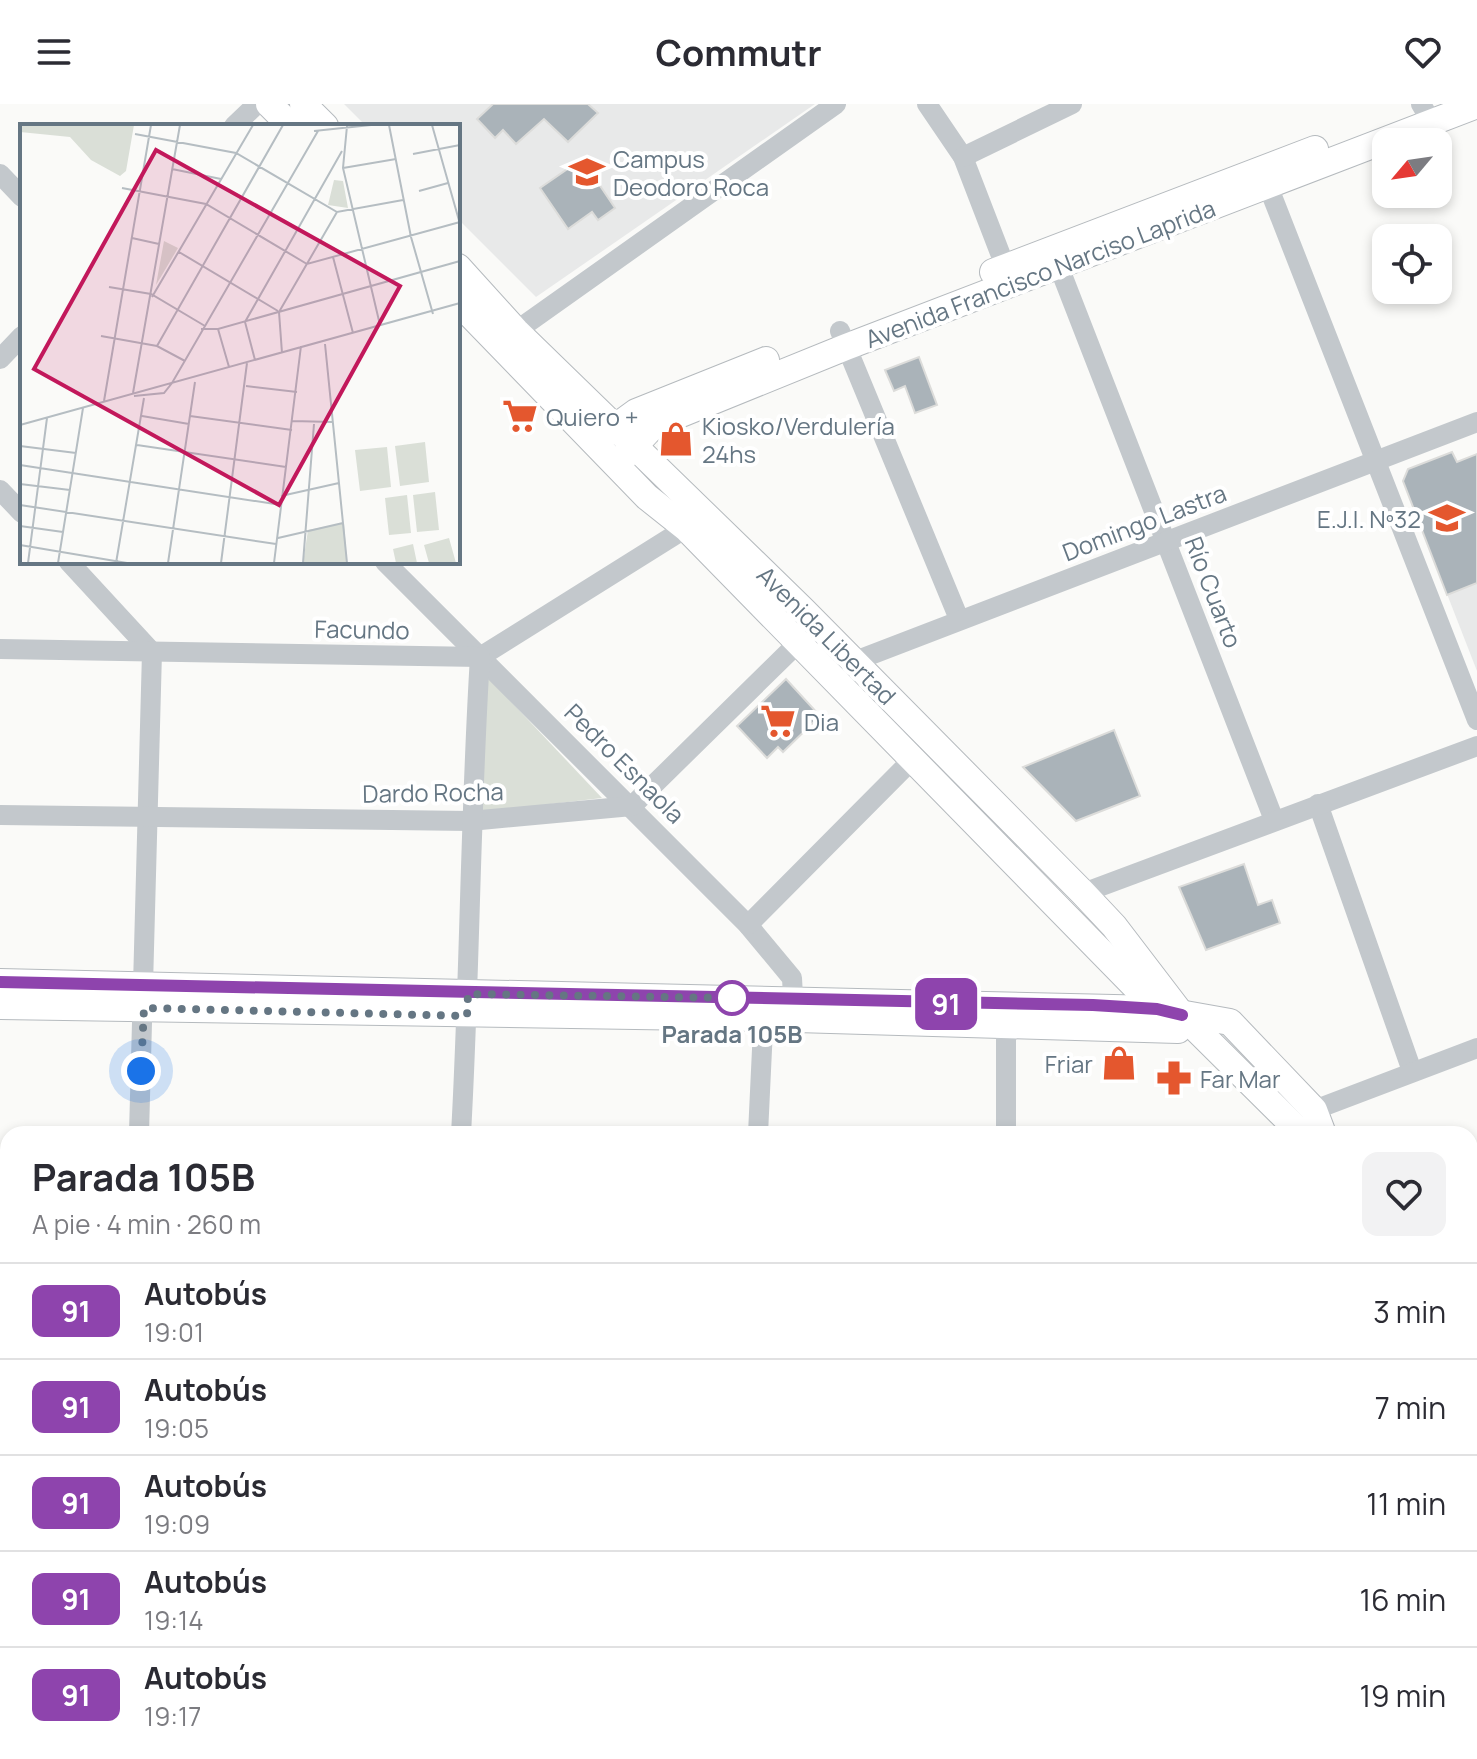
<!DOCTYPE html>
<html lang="es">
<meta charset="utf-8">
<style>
:root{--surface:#fff;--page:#f2f2f3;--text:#2b2b33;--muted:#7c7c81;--line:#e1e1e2}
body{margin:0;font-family:Manrope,sans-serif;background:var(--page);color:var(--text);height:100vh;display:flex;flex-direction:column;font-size:30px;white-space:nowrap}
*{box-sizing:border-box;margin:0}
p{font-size:26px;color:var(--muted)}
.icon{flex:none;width:44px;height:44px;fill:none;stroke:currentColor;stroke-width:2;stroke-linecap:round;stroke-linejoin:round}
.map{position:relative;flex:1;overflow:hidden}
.panel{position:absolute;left:0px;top:1022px;width:1478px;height:634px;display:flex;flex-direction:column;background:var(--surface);border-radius:24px 24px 0 0;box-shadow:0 4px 12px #0003}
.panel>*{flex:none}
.badge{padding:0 16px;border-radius:12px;font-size:28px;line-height:52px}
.needle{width:52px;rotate:241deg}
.tools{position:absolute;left:1372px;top:24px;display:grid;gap:16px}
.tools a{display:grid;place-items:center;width:80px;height:80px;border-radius:16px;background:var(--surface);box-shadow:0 4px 12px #0003;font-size:40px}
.you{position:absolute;width:40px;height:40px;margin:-20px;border:6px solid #fff;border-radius:50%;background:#1a73e8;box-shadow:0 0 0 12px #1a73e833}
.map>.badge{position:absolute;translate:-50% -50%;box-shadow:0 0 0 4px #fff}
.round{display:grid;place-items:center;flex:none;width:84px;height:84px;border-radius:16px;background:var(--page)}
.head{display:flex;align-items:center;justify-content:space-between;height:136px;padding:0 32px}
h1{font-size:38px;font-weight:700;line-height:60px}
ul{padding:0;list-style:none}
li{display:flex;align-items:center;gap:24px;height:96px;padding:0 32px;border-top:2px solid var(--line)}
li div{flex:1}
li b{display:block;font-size:30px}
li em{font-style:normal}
li .badge{min-width:88px;font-weight:700;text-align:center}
header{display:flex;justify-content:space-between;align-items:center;height:104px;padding:0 32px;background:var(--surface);font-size:36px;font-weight:700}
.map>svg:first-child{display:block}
.built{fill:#e8e9e9}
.green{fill:#dadfd7}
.building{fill:#aab3b9;stroke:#dcdcda;stroke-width:2}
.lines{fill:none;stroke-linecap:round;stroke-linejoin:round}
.major-casing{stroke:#b5babe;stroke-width:28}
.minor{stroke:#c3c8cc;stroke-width:20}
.major{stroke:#fff;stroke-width:26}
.line-casing{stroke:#fff;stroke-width:18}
.line{stroke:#8e44ad;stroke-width:12}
.walk{stroke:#657683;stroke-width:8;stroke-dasharray:0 14.4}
.stop-dot{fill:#fff;stroke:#8e44ad;stroke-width:4}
.labels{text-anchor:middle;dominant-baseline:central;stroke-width:8;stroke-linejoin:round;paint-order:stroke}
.poi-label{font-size:24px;fill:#657683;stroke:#fff;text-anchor:start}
.street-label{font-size:24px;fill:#657683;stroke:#fff}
.stop-label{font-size:24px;font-weight:bold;fill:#657683;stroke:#fff}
.inset-road{fill:none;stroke:#b5bdc2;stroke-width:2}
.view{fill:#c2185b;fill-opacity:0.15;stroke:#c2185b;stroke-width:4}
.inset-edge{fill:none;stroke:#657683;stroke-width:4}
</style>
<header><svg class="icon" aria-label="menu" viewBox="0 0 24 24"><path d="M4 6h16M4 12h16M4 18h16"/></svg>Commutr<svg class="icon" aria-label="heart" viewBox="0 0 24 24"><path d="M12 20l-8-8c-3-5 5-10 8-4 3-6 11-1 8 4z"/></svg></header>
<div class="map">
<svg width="1477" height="1655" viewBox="0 0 1477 1655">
<rect width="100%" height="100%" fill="#fafaf8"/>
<g class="built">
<polygon points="344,0 815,0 536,193 458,115 458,22 366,22"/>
<polygon points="1452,348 1457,358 1477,350 1477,567 1403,377 1408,365"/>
<polygon points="1477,1305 1477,1655 536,1655 555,1648 1470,1648 1470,1308"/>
</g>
<polygon class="green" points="483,568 602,694 475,709"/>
<g class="building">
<polygon points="493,0 588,0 598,9 568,38 544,15 516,40 503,26 495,34 477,15"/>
<polygon points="582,55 615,104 598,116 592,108 568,125 540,84"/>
<polygon points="919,253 937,301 915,309 905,282 894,287 885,266"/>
<polygon points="1452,348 1457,358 1477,350 1477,479 1447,491 1403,377 1408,365"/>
<polygon points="786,575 820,612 783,648 778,643 767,654 737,622"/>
<polygon points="1114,626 1140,692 1076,717 1023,663"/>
<polygon points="1244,760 1258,801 1272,796 1280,819 1206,846 1179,783"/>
</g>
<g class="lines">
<g class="major-casing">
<g id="major">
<polyline points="269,0 291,22"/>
<polyline points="303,0 325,22"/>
<polyline points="458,163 516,227 803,506 1083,789 1114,822 1182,911 1302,1030"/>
<polyline points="993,168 1315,45"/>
<polyline points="458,198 647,393 686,424 1162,910"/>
<polyline points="603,332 636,308 766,256"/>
<polyline points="623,354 654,321 846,243 1477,1"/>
<polyline points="0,878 1157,905 1230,918 1314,1006 1323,1030"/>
<polyline points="0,902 762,914 1178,926"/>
<polyline points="1470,1195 1477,1203"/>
<polyline points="1470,1222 1477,1229"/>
</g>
</g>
<g class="minor">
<polyline points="927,0 963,53 1010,175"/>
<polyline points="1421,0 1432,19"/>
<polyline points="234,22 257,0"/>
<polyline points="963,53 1072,0"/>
<polyline points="1263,69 1477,616"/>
<polyline points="0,70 22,93"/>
<polyline points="1054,150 1274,716"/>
<polyline points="516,227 836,0"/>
<polyline points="840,227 959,515"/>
<polyline points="0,255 22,232"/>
<polyline points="0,386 22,409"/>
<polyline points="69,458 152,548 139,1030"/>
<polyline points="385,458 748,821 792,874 794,911"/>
<polyline points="0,545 480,553 686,424"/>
<polyline points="846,567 855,557 1477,318"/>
<polyline points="1318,700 1412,967"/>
<polyline points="0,711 470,717 632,702 799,538"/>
<polyline points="1083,789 1477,642"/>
<polyline points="748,821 914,654"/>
<polyline points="1006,909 1006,1030"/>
<polyline points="1314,1006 1477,944"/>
<path d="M461,1030C470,871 470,712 480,553"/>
<polyline points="758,1030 764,903"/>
<polyline points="0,1072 8,1072"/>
<polyline points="0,1238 8,1238"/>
<polyline points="0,1357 8,1382"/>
<polyline points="0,1533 8,1530"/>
<polyline points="269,1648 271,1655"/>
<polyline points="155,1655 174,1648"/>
</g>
<use href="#major" class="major"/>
</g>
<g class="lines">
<g class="line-casing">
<polyline id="line" points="0,878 1093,901 1157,905 1182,911"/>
</g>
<use href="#line" class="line"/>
<polyline class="walk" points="141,967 144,904 467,912 468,890 735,894 732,894"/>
</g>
<defs>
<g id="university-bare" transform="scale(2.76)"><path d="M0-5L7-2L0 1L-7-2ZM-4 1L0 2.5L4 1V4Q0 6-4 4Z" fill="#e4572e" stroke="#fff" stroke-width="2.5" paint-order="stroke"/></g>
<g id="supermarket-bare" transform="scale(2.76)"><path d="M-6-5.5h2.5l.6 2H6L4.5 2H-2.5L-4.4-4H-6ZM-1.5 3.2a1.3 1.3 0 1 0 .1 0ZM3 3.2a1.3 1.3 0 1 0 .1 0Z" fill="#e4572e" stroke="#fff" stroke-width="2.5" paint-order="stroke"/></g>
<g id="shop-bare" transform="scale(2.76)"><path d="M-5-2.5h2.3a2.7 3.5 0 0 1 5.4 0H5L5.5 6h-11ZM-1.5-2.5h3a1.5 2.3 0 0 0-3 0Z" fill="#e4572e" stroke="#fff" stroke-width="2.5" paint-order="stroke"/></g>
<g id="school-bare" transform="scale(2.76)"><path d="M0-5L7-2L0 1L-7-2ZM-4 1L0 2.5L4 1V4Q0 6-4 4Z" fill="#e4572e" stroke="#fff" stroke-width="2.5" paint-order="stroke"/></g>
<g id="pharmacy-bare" transform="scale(2.76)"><path d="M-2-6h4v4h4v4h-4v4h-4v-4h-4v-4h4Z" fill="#e4572e" stroke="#fff" stroke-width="2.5" paint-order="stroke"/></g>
</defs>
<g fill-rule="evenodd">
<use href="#university-bare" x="587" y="68"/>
<use href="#supermarket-bare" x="520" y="312"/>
<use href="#shop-bare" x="676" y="335"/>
<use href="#school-bare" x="1447" y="414"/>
<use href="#supermarket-bare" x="778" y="617"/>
<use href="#shop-bare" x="1119" y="959"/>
<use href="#pharmacy-bare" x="1174" y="974"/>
</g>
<circle class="stop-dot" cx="732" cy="894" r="16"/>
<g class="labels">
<g class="poi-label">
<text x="613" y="54">Campus<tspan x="613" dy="28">Deodoro Roca</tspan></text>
<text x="546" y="312">Quiero +</text>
<text x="702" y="321">Kiosko/Verdulería<tspan x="702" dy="28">24hs</tspan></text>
<text x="1421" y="414" text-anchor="end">E.J.I. Nº32</text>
<text x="804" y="617">Dia</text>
<text x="1093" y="959" text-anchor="end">Friar</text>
<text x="1200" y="974">Far Mar</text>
</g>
<g class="street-label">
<text transform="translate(1040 169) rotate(-21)">Avenida Francisco Narciso Laprida</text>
<text transform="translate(1144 418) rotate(-21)">Domingo Lastra</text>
<text transform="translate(1214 488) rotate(69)">Río Cuarto</text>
<text transform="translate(362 525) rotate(1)">Facundo</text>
<text transform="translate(827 531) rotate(45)">Avenida Libertad</text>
<text transform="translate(625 659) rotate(45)">Pedro Esnaola</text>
<text transform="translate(433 688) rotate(-1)">Dardo Rocha</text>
</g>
<g class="stop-label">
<text x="732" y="929">Parada 105B</text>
</g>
</g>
<g transform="translate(20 20)">
<rect width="440" height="440" fill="#fafaf8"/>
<path d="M0,1H114L106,47L100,52L71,36L50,13L0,8ZM314,56L323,57L328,84L308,81ZM144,117L158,124L136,161ZM405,318L409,358L380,362L375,322ZM367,323L371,363L340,367L335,326ZM415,368L419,406L397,408L393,371ZM387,371L391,409L369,411L365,374ZM324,399L327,439H283L288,406ZM429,414L436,439H409L404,421ZM393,420L397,439H376L373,425Z" fill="#dadfd7"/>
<path class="inset-road" d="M369,1L391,113L413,190M412,1L440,100M327,2L323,44L360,201M294,7L351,1M115,10L216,29L317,88L383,76M393,30L440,21M323,44L376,35M152,45L201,55M102,64L186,80L287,140L440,98M399,67L428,59M112,114L139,120M159,128L258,187M313,133L333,209M89,163L131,170L185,202M132,173L233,1M181,205H198L440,137M198,205L209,243M81,212L137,222L165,237M305,220L327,439M137,222L263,1M262,229L259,188L317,88M235,236L225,198L322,27M226,262L277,268M113,269L160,1M114,272L144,269L152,259L298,7M84,277L131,1M122,292L169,300M170,292L272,306M272,297L313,298M0,301L440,179M117,321L266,343M0,322L56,329M0,341L261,381M0,360L50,366M261,372L319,359M0,381L256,420M0,402L43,408M258,414L323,399M0,421L107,439M8,439L27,294M38,439L63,284M96,439L124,274M148,439L175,258M201,439L227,239M254,439L281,222M283,439L294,300"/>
<path class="view" d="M136,26L380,162L259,381L14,245Z"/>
<rect width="440" height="440" class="inset-edge"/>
</g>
</svg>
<div class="tools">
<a><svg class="needle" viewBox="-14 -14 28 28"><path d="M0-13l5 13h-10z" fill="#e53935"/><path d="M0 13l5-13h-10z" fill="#7c7c81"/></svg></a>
<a><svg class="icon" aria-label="locate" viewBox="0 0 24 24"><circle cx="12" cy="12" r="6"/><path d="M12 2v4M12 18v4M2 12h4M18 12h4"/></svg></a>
</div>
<div class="you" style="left:141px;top:967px"></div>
<b class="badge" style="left:946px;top:900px;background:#8e44ad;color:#fff">91</b>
<section class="panel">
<div class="head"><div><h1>Parada 105B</h1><p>A pie · 4 min · 260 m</p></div><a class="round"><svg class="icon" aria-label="heart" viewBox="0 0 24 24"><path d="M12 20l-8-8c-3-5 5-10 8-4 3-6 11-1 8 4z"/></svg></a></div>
<ul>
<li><span class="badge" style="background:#8e44ad;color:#fff">91</span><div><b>Autobús</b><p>19:01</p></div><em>3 min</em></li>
<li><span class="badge" style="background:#8e44ad;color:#fff">91</span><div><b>Autobús</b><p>19:05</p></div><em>7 min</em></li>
<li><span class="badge" style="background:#8e44ad;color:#fff">91</span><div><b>Autobús</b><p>19:09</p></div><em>11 min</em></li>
<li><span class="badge" style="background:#8e44ad;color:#fff">91</span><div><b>Autobús</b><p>19:14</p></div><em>16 min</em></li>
<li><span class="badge" style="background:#8e44ad;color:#fff">91</span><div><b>Autobús</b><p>19:17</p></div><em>19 min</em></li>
</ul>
</section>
</div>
